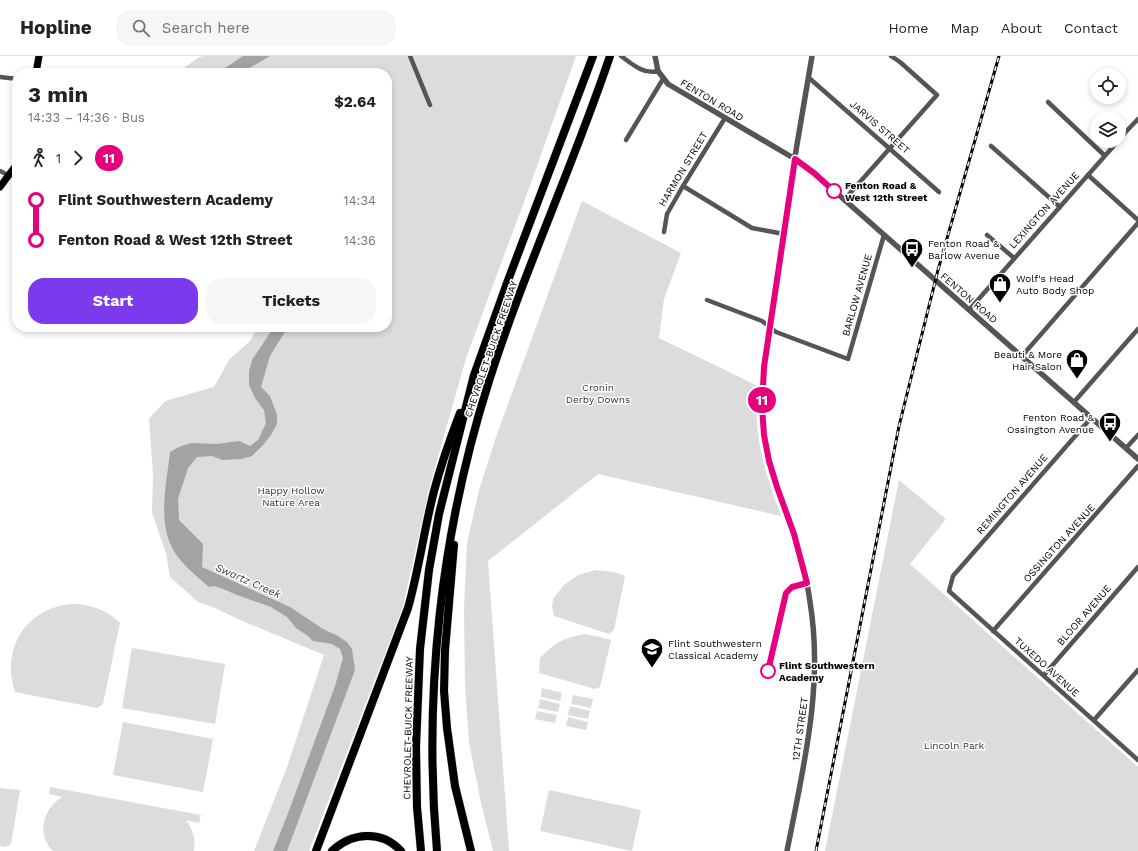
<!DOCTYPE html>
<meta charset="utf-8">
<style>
:root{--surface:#fff;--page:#f6f6f6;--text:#222;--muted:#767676;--line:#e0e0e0;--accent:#7c3aed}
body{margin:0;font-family:"Work Sans",sans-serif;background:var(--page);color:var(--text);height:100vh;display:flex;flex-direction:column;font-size:15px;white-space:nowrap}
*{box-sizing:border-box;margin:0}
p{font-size:13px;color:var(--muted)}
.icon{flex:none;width:22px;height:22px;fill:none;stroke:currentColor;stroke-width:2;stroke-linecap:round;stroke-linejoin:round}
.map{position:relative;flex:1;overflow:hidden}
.sheet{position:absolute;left:12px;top:12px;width:380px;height:264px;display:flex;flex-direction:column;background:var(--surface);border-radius:16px;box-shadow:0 2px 6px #0003}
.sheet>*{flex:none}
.badge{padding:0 8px;border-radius:13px;font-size:14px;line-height:26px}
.tools{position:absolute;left:1090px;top:12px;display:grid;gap:8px}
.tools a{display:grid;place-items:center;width:36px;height:36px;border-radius:50%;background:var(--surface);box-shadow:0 2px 6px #0003;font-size:20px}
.map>.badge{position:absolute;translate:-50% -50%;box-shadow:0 0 0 2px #fff}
.legs{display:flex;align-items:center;gap:6px;height:44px;padding:0 16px;font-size:13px}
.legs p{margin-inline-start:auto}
.headline{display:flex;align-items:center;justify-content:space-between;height:68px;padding:0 16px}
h1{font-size:22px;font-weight:700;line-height:30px}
.primary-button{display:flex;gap:8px;margin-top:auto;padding:8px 16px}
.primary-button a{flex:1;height:46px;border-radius:16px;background:var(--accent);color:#fff;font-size:16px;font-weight:700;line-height:46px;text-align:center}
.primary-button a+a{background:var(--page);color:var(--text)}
ul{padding:0 16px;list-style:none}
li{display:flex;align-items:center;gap:14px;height:40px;font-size:15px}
li i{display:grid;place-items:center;width:6px;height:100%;margin:0 5px;background:currentColor}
li i::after{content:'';width:10px;height:10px;margin:-5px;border:3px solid;border-radius:50%;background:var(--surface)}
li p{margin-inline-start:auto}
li:first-child i{background:linear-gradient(#0000 50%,currentColor 0)}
li:last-child i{background:linear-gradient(currentColor 50%,#0000 0)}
header{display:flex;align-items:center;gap:24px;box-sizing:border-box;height:56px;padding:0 20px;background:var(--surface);border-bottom:1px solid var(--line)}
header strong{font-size:19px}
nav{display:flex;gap:22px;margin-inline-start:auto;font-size:14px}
.search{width:280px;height:36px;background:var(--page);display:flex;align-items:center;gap:10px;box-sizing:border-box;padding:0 14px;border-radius:16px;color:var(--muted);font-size:15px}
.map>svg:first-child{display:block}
.green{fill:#dcdcdc}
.water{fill:#a3a3a3}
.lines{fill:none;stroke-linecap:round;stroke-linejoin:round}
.primary-casing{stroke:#dbdbdb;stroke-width:8}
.motorway-casing{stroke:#dbdbdb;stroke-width:9}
.minor{stroke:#555;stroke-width:4.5}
.tertiary{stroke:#555;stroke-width:5.5}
.primary{stroke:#000;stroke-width:7}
.motorway{stroke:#000;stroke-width:8}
.rail-casing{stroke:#000;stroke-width:3}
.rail{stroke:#fff;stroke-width:1.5;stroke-dasharray:4.5;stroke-linecap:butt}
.line-1-casing{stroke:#fff;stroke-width:9}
.line-1{stroke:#e6007e;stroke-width:6}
.stop-1-dot{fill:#fff;stroke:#e6007e;stroke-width:2}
.labels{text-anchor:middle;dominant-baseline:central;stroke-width:3;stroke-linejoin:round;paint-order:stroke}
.street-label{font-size:10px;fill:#000;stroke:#fff}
.stop-label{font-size:10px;font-weight:bold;fill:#000;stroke:#fff;text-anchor:start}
.poi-label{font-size:10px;fill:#000;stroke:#fff;text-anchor:start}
.park-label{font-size:10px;fill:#333;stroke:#fff}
.water-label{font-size:11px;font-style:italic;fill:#444;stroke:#fff}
</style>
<header>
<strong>Hopline</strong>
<div class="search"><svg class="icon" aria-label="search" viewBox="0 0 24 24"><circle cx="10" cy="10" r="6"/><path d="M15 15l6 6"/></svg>Search here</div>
<nav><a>Home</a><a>Map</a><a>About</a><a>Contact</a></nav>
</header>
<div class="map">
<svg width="1138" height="795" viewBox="0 0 1138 795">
<rect width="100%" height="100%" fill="#fff"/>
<g class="green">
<polygon points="204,0 576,0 531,127 466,302 429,433 403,551 309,795 254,795 287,711 324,599 240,564 215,552 198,546 170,521 166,497 152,457 153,419 149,363 165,345 214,331 229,304 250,285 258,271 387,271 387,17 177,17 199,1"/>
<path d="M582,145L681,197L664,243L659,282L756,329C756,345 756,361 758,376C761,405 771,433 781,460L598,418L488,505L509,795H493L481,747L469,686L465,629L464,552L467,487L479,434L496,381Z"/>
<polygon points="899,424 946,463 910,508 1138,711 1138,795 825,795"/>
<polygon points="596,514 614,516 625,520 614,574 609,578 554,560 552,551 553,543 564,529 578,519"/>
<path d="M74,548C92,549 107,554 120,567L103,648L97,652L15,636C0,593 27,550 74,548Z"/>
<path d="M584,578L600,581L611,584L600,631L595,633L539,617L540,602C556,586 561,583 584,578Z"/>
<polygon points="132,592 225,608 215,668 122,652"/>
<polygon points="542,632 562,637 560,645 541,641"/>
<polygon points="573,639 593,643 591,652 571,648"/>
<polygon points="540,643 560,648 558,656 538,652"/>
<polygon points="570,650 590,655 588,663 568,659"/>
<polygon points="537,655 557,659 555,667 535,663"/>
<polygon points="568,661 588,666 586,674 566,670"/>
<polygon points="123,666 213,683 203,736 113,719"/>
<path d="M50,731L201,759L199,767L186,764C193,774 196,783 194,795H53C36,778 43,753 62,741L49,738Z"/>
<polygon points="0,732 20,734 11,788 6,791 0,790"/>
<polygon points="549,734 641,754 632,795 540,775"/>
</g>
<g class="water">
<polygon points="243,0 270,0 241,17 219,17 225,12"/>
<path d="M274,271H288L270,300L261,331L270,340L277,359V368L271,379L264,388L252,400L241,403L222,404L212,400L197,401L188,412L178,443L179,464L203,488L202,511L290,551L323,573L336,579L347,586L352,593L355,614L287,795H273L287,760L335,630L343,602L340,593L332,588L313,585L308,580L296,572L287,561L271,551L237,539L223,533L214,530L209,531C194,518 176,504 169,485C159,457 167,425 170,396L181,390L191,387L217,388L239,385L250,390L258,384L266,367L264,354L255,342L249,329V315L252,304Z"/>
</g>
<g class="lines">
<g class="primary-casing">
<g id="primary">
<polyline points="36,17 39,0"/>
<polyline points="0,131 17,108"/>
</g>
</g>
<g class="motorway-casing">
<g id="motorway">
<polyline points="454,489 445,594 444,635 447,672 455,730 471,795"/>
<path d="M316,795L408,552C419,513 424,474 434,435C441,409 450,383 460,357"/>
<path d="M332,795C352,776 382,774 401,795"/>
<polyline points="421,795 417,751 416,691 420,593 429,514 439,458 474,319 507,227 593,0"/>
<path d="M437,795C423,638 441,476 489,325C524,215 573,110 610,0"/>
</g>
</g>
<g class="minor">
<polyline points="410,0 430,49"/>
<path d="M621,0C632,8 644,19 658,15"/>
<polyline points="0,21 17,23"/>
<polyline points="808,21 939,136"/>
<polyline points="1048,46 1104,99"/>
<polyline points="1119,83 1138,63"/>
<polyline points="626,84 663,23"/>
<polyline points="991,90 1060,151"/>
<polyline points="0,115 10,120"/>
<polyline points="1088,119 1138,164"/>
<polyline points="683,130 752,172 784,178"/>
<polyline points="844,144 937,39 900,6 891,0"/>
<polyline points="664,176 667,158 683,130 725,62"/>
<polyline points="987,179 1014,202"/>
<polyline points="707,244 762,265 776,276 848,303 884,179"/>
<polyline points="969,254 1118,85"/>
<polyline points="1022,300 1138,167"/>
<polyline points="1074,346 1138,273"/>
<polyline points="1091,362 953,520 949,535 1138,704"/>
<polyline points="1126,392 1138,379"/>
<polyline points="993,575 1138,410"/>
<polyline points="1044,619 1138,511"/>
<polyline points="1094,664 1138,614"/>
</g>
<g class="tertiary">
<polyline points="655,0 658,15 668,28 795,103 814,117 1138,403"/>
<path d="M787,795C803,713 824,630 810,546C807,523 801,501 794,478C786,453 775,430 769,404C762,373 761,342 764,311L790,130L812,0"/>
</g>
<use href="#primary" class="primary"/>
<use href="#motorway" class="motorway"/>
<g class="rail-casing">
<polyline id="rail" points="816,795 899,370 938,214 999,0"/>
</g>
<use href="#rail" class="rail"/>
</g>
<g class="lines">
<g class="line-1-casing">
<polyline id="line-1" points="768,615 786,537 792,531 807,527 794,478 777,431 769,405 764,379 762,351 764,311 795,103 814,117 834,135"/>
</g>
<use href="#line-1" class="line-1"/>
</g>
<defs>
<g id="bus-pin" transform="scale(1.15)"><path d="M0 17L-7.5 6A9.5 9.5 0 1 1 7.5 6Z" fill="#000" stroke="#fff"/><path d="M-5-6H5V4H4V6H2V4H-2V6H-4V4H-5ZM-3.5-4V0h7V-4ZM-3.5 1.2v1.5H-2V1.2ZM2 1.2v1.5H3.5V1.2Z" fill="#fff"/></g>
<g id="shop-pin" transform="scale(1.15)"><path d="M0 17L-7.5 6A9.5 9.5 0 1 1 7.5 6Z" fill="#000" stroke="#fff"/><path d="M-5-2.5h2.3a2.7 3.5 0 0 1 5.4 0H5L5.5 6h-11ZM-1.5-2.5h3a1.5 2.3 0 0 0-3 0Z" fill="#fff"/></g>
<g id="school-pin" transform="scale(1.15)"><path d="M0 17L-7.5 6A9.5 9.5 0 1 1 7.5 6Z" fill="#000" stroke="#fff"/><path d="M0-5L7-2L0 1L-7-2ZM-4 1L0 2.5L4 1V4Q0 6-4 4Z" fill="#fff"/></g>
</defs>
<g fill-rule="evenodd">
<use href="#bus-pin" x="912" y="193"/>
<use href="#shop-pin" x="1000" y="228"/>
<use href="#shop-pin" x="1077" y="304"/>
<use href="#bus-pin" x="1110" y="367"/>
<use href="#school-pin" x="652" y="593"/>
</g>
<g class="stop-1-dot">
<circle cx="834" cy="135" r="7"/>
<circle cx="768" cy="615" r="7"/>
</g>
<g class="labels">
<g class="street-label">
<text transform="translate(712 44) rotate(31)">FENTON ROAD</text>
<text transform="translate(880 71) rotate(41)">JARVIS STREET</text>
<text transform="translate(683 113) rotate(-59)">HARMON STREET</text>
<text transform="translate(1044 154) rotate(-48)">LEXINGTON AVENUE</text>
<text transform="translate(857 239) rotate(-74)">BARLOW AVENUE</text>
<text transform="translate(969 242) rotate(41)">FENTON ROAD</text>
<text transform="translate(491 293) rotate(-71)">CHEVROLET-BUICK FREEWAY</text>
<text transform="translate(1012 438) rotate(-49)">REMINGTON AVENUE</text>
<text transform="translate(1059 487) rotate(-48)">OSSINGTON AVENUE</text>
<text transform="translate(1084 559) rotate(-49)">BLOOR AVENUE</text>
<text transform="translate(1047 611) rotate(42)">TUXEDO AVENUE</text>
<text transform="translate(408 672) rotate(-89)">CHEVROLET-BUICK FREEWAY</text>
<text transform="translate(800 673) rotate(-82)">12TH STREET</text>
</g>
<g class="stop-label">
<text x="845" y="129">Fenton Road &amp;<tspan x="845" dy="12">West 12th Street</tspan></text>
<text x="779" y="609">Flint Southwestern<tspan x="779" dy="12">Academy</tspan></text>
</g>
<g class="poi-label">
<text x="928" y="187">Fenton Road &amp;<tspan x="928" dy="12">Barlow Avenue</tspan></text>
<text x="1016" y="222">Wolf's Head<tspan x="1016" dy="12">Auto Body Shop</tspan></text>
<text x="1062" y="298" text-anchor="end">Beauti &amp; More<tspan x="1062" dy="12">Hair Salon</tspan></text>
<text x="1094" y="361" text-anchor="end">Fenton Road &amp;<tspan x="1094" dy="12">Ossington Avenue</tspan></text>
<text x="668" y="587">Flint Southwestern<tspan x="668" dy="12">Classical Academy</tspan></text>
</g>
<g class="park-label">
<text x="598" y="331">Cronin<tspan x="598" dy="12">Derby Downs</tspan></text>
<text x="291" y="434">Happy Hollow<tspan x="291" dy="12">Nature Area</tspan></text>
<text x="954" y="689">Lincoln Park</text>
</g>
<g class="water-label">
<text transform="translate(248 525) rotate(24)">Swartz Creek</text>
</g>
</g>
</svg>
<div class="tools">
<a><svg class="icon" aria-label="locate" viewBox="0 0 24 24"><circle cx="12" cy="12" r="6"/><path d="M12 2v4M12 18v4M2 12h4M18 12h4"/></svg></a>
<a><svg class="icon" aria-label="layers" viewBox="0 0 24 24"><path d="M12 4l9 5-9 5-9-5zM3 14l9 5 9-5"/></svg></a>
</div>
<b class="badge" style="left:762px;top:344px;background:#e6007e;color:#fff">11</b>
<section class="sheet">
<div class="headline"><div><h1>3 min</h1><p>14:33 – 14:36 · Bus</p></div><b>$2.64</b></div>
<div class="legs"><svg class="icon" aria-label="walk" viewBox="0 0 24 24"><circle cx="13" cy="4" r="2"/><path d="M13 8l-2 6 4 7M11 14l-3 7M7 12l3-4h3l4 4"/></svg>1<svg class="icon" aria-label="forward" viewBox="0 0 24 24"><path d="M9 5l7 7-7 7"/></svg><b class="badge" style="background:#e6007e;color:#fff">11</b></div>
<ul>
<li><i style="color:#e6007e"></i><b>Flint Southwestern Academy</b><p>14:34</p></li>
<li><i style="color:#e6007e"></i><b>Fenton Road &amp; West 12th Street</b><p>14:36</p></li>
</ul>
<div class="primary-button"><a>Start</a><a>Tickets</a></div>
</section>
</div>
